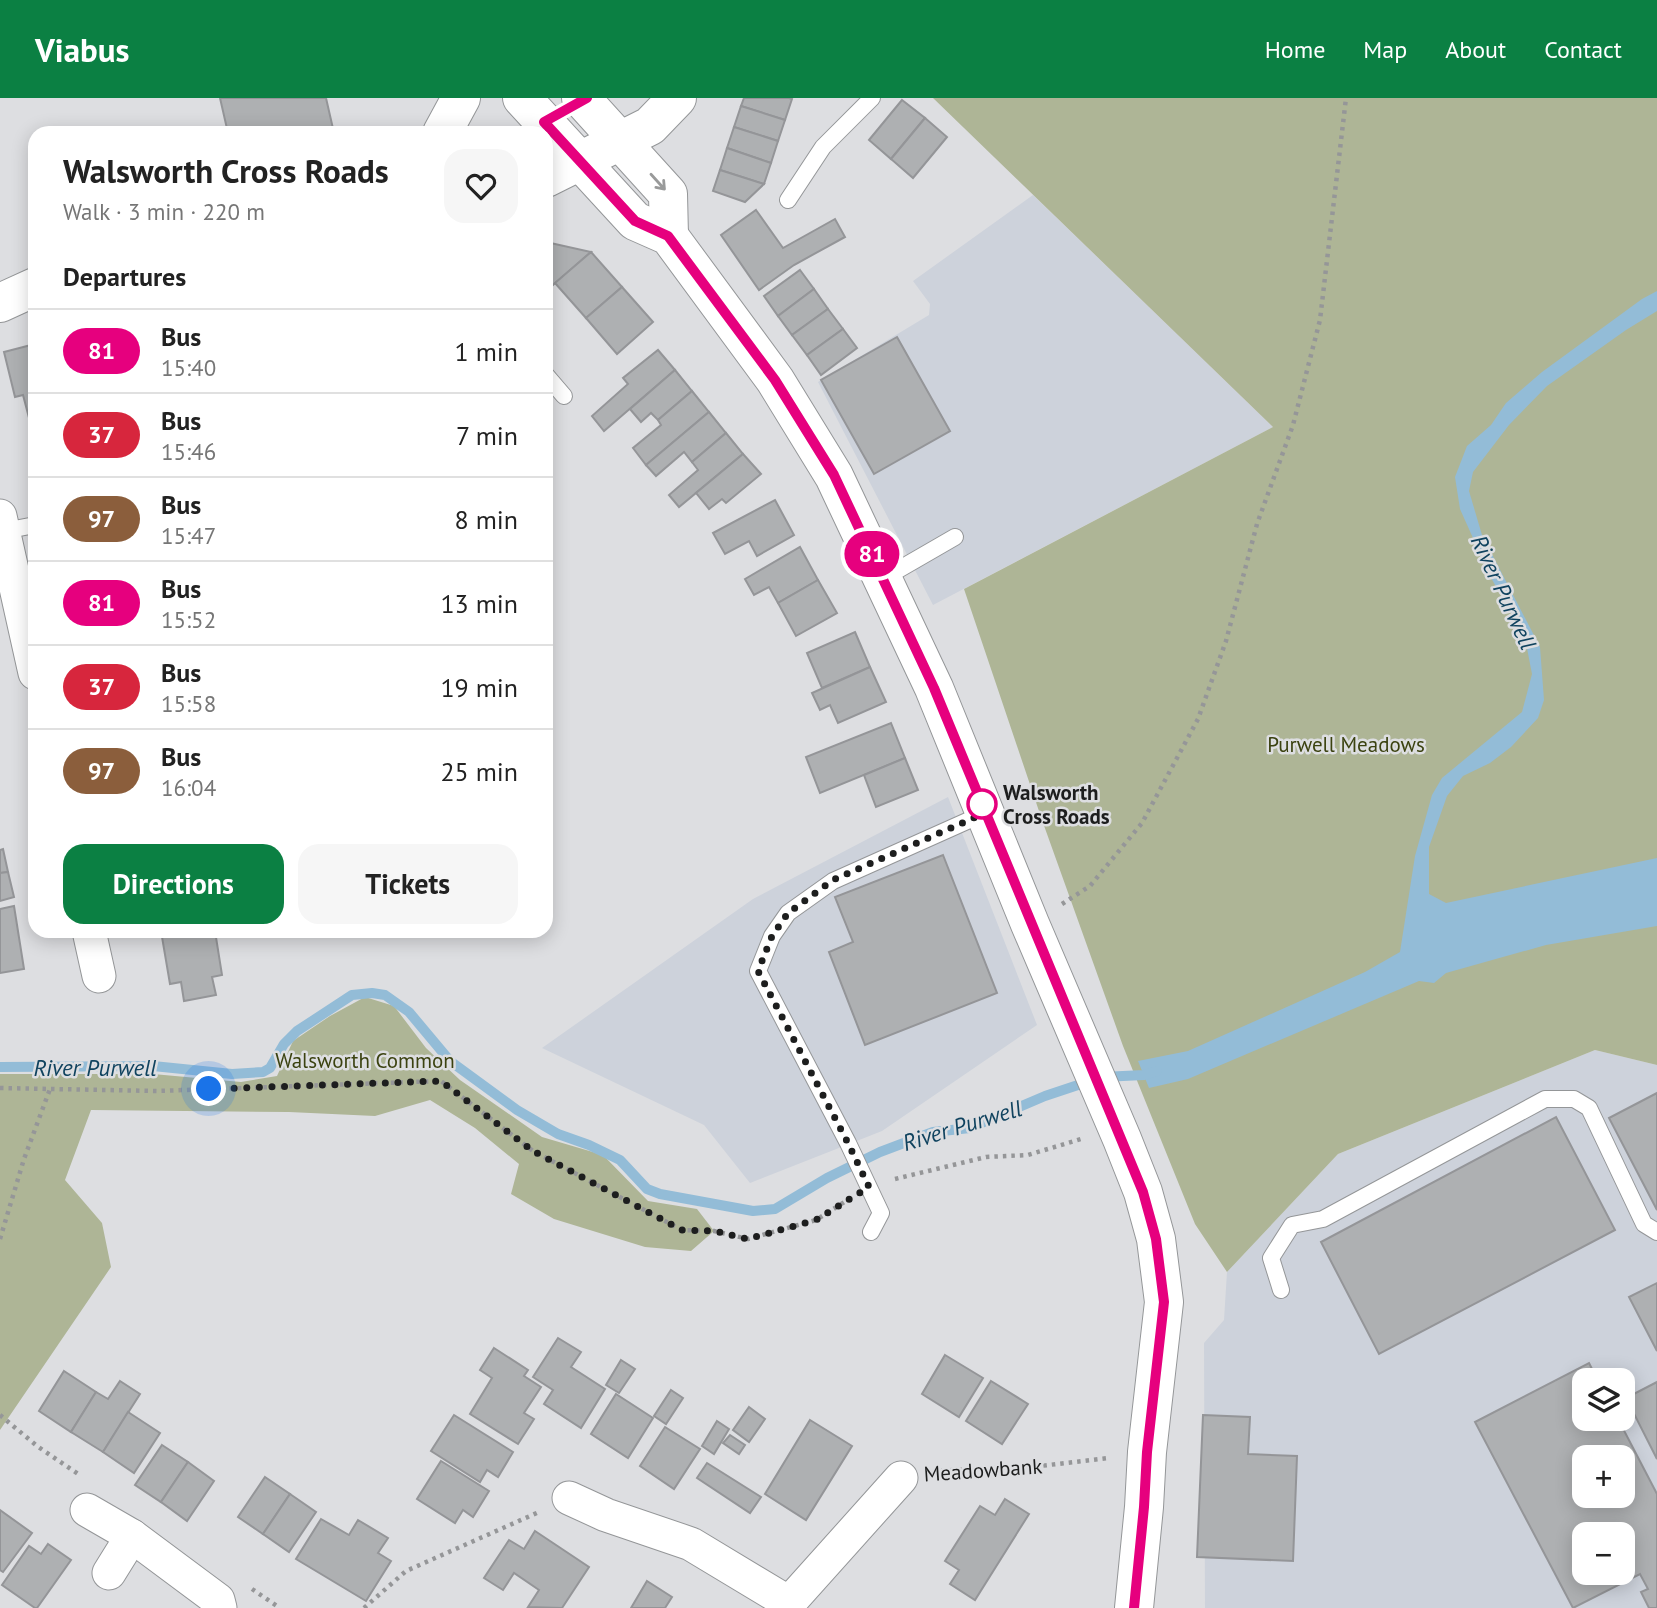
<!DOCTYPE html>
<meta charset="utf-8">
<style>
:root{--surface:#fff;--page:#f6f6f6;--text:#222;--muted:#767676;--line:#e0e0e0;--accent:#0b8043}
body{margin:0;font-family:"PT Sans",sans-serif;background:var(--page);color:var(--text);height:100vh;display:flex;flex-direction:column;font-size:26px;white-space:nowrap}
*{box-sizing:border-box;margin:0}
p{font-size:23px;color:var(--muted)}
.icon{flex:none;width:38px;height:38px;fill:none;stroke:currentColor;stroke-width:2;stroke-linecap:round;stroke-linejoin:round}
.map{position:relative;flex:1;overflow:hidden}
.side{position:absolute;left:28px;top:28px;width:525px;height:812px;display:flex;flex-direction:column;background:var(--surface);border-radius:21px;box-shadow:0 4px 18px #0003}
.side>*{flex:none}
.badge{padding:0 14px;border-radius:23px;font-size:24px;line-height:46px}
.controls{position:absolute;left:1572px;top:1270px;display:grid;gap:14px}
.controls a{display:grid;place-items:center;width:63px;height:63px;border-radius:14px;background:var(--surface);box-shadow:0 4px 18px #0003;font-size:35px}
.you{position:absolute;width:35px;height:35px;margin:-18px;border:5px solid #fff;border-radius:50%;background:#1a73e8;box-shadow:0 0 0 10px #1a73e833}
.map>.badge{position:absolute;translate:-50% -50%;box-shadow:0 0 0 4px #fff}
h2{padding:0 35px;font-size:26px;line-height:63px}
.round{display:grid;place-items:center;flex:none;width:74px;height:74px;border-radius:21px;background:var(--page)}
.overview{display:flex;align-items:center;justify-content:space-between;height:119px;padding:0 35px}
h1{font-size:33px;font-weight:700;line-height:52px}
.primary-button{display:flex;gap:14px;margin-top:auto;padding:14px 35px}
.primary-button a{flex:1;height:80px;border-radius:21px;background:var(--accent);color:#fff;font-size:28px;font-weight:700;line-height:80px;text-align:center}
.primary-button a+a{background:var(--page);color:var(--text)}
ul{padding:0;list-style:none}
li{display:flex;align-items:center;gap:21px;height:84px;padding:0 35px;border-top:2px solid var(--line)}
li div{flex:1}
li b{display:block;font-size:26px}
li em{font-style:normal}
li .badge{min-width:77px;font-weight:700;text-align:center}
header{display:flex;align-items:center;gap:42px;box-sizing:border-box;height:98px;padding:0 35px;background:var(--accent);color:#fff}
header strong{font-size:33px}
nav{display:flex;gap:38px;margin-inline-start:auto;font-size:24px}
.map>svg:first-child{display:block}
.built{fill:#cdd2db;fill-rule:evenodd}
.green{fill:#aeb596}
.water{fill:#93bcd7}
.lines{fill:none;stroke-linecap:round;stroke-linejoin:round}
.stream{stroke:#93bcd7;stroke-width:10}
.building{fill:#aeb0b2;stroke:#949598;stroke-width:2;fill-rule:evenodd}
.lane-casing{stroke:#949698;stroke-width:18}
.street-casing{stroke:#949698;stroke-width:35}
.secondary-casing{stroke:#949698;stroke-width:40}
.primary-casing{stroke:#949698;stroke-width:40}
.path{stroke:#959698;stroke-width:4.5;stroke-dasharray:3.5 5;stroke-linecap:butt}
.lane{stroke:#fff;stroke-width:16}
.street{stroke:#fff;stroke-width:33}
.secondary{stroke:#fff;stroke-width:38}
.primary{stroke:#fff;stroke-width:38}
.oneway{stroke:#999a9a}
.line-casing{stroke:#fff;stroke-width:16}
.line{stroke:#e6007e;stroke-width:10}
.walk{stroke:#1d1e1e;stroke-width:7;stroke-dasharray:0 12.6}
.stop-dot{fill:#fff;stroke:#e6007e;stroke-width:3.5}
.labels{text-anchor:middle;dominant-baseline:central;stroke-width:5;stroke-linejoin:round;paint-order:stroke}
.park-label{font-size:21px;fill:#3b4210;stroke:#dddee1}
.stop-label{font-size:21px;font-weight:bold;fill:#1d1e1e;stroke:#dddee1;text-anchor:start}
.street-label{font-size:21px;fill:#1d1e1e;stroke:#dddee1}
.water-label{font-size:23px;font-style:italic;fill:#10435f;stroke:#dddee1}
</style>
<header>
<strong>Viabus</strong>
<nav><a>Home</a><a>Map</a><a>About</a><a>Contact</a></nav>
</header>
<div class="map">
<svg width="1657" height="1510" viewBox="0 0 1657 1510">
<rect width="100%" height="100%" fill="#dddee1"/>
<g class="built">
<polygon points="1033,97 1273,329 933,507 818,284 929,217 930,206 913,183"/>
<polygon points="948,699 1037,927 882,1033 750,1085 704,1027 542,950 753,801"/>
<path d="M1595,952L1657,967V1510H1205L1204,1245L1224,1222L1227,1174L1338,1056ZM1584,1283H1622V1321H1584ZM1584,1360H1622V1398H1584ZM1584,1437H1622V1475H1584Z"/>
</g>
<g class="green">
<polygon points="933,0 1657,0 1657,967 1595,952 1338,1056 1227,1174 1195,1126 1123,948 1042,722 964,491 1273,329"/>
<polygon points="365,899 394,908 426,950 460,982 542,1039 603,1057 648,1103 697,1111 714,1133 691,1153 645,1149 554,1121 511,1096 519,1066 475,1030 430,1002 375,1018 289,1014 91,1012 65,1082 102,1125 111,1169 0,1332 0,976 153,976 241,984 277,978 293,943 330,918"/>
</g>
<polygon class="water" points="1657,193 1657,213 1626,232 1547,288 1509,327 1473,374 1469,393 1482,437 1540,549 1544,602 1538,620 1511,649 1490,665 1463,678 1447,698 1429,749 1429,796 1446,805 1657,760 1657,828 1546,847 1446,875 1434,885 1419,883 1188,981 1149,990 1138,963 1188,953 1365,874 1400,854 1415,758 1432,697 1442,680 1522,614 1532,576 1525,540 1490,478 1460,411 1455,379 1467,348 1491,327 1506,305 1542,274 1642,201"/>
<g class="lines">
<polyline class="stream" points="0,969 153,968 232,976 263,974 270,970 284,946 297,933 352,897 372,895 385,897 409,914 450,963 517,1012 558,1036 589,1047 620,1062 647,1091 660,1096 753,1113 775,1111 827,1080 880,1054 933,1034 970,1030 1045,998 1102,979 1144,977 1157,973"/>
</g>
<g class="building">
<polygon points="220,0 326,0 334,35 228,35"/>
<polygon points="744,0 789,0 792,1 785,22 741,8"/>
<polygon points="902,2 925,20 891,61 869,42"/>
<polygon points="741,8 785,22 778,43 734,29"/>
<polygon points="925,20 947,39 913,80 891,61"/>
<polygon points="734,29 778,43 771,65 727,50"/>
<polygon points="727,50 771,65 764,86 720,72"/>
<polygon points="720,72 764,86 745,104 713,93"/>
<polygon points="756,112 783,150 835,121 845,139 794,167 759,192 721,137"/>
<polygon points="546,144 591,154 546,193"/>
<polygon points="591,154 622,189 586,220 555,185"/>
<polygon points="800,172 814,191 778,218 764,198"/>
<polygon points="622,189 653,224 617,256 586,220"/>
<polygon points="814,191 828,211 792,237 778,218"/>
<polygon points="828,211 843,231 807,257 792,237"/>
<polygon points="843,231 857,250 821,277 807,257"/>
<polygon points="897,239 950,333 874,376 821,282"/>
<polygon points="31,247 35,265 35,334 33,335 23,297 15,299 4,254"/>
<polygon points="658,252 675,272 604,333 592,318 628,286 623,280"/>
<polygon points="675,272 692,293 658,322 651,315 641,324 630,311"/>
<polygon points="692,293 709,314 646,367 633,350 661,327 658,322"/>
<polygon points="709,314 726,335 692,364 684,354 656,378 646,367"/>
<polygon points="726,335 743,356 679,409 669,397 698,372 692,364"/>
<polygon points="743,356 761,376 726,405 722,401 709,411 696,395"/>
<polygon points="775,402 794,437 757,458 749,443 725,456 713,435"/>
<polygon points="800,449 818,482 778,505 769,489 754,497 745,481"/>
<polygon points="818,482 837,515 796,538 778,505"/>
<polygon points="855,534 870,569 822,590 807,555"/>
<polygon points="870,569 886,604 838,625 830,607 820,612 812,595"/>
<polygon points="891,625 905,660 820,695 806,659"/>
<polygon points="905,660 918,692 876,709 864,677"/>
<polygon points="3,751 8,774 0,775 0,752"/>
<polygon points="943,757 997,895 865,947 829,854 853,844 835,799"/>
<polygon points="8,774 14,799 0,803 0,775"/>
<polygon points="14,808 24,871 0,875 0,811"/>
<polygon points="161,833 215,833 222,877 212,879 216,897 184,903 181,884 170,886"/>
<polygon points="1657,995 1657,1112 1609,1020"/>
<polygon points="1556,1019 1615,1132 1379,1256 1321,1144"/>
<polygon points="1657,1185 1657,1253 1629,1199"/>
<polygon points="558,1240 581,1254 571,1269 605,1291 581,1330 544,1306 553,1292 533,1279"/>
<polygon points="494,1250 528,1272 524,1278 541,1289 524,1315 534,1321 518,1346 470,1316 492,1280 480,1272"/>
<polygon points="945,1257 983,1280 959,1319 922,1296"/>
<polygon points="621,1262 635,1271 619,1295 606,1287"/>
<path d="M1589,1265L1598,1283H1584V1321H1618L1657,1396V1510H1649L1641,1494L1648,1491L1640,1476L1573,1510L1475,1324ZM1584,1360H1622V1398H1584ZM1584,1437H1622V1475H1584Z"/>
<polygon points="64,1273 96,1294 71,1334 39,1313"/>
<polygon points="120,1283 140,1296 103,1354 71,1334 96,1294 108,1301"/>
<polygon points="991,1283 1028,1306 1002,1346 966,1323"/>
<polygon points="1657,1284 1657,1361 1626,1300"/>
<polygon points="671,1292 683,1300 666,1326 654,1318"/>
<polygon points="616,1296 653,1320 628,1360 591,1336"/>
<polygon points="749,1309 765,1321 749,1344 733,1332"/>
<polygon points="128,1314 160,1335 134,1375 103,1354"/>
<polygon points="454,1317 513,1354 498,1379 487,1372 480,1384 431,1353"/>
<polygon points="1203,1317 1250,1319 1248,1356 1297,1358 1293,1463 1197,1459"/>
<polygon points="810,1322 852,1348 806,1422 765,1396"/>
<polygon points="717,1323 729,1331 714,1356 702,1348"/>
<polygon points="665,1329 700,1351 674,1391 640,1368"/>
<polygon points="730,1337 745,1347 739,1356 723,1345"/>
<polygon points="162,1347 188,1364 161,1404 135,1387"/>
<polygon points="441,1363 489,1393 473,1419 463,1412 455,1425 417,1401"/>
<polygon points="188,1364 214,1383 187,1423 161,1404"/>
<polygon points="707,1365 761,1399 750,1415 697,1380"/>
<polygon points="265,1379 290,1396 263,1436 238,1419"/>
<polygon points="290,1396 316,1414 289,1454 263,1436"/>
<polygon points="1005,1401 1029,1416 975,1502 950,1486 959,1472 945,1463 980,1408 995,1417"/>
<polygon points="0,1412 32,1435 3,1474 0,1472"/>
<polygon points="321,1421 349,1437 358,1422 388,1440 378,1455 391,1463 366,1503 296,1461"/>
<polygon points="535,1433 589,1469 562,1510 528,1509 539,1492 514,1475 503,1492 484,1480 509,1442 524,1451"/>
<polygon points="48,1446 71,1462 37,1510 35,1510 2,1487 29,1448 41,1456"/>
<polygon points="647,1483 672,1499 665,1510 631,1510"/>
</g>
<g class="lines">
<g class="lane-casing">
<g id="lane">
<polyline points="788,102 823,49 872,0"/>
<polyline points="546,277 564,298"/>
<polyline points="4,433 35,427"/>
<polyline points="884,480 955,439"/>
<polyline points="871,1134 881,1115 848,1045 758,873 772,838 788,815 833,783 985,715"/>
<polyline points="1281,1192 1271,1160 1292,1127 1323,1121 1545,1001 1574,1001 1589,1010 1644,1126 1657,1134"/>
</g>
</g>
<g class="street-casing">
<g id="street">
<polyline points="0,418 35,575"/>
<polyline points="89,833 99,878"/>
<polyline points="569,1400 606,1417 691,1446 789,1505"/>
<polyline points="87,1412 132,1438 218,1502 220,1510"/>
<polyline points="109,1475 132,1438"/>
<polyline points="790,1510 789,1505 901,1380"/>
</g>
</g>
<g class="secondary-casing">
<g id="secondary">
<polyline points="442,35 461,0"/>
<polyline points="546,80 650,28 677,0"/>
<polyline points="0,205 35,189"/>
</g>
</g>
<g class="primary-casing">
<g id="primary">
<polyline points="522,0 635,123 669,138 775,282 834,378 934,590 1030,826 1122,1041 1143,1094 1156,1141 1164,1204 1147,1354 1144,1409 1134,1510"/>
<polyline points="581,0 668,96 669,138"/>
</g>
</g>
<g class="path">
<polyline points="1062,806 1090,788 1142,725 1198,621 1226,543 1257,426 1293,327 1320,222 1346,0"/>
<polyline points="0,990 157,993 441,983 533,1053 682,1132 714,1133 748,1141 816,1122 846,1103"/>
<polyline points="895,1081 986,1059 1028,1057 1081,1041"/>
<polyline points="0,1141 24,1061 50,991"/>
<polyline points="0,1317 37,1348 81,1378"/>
<polyline points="933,1373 1040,1368 1109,1360"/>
<polyline points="252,1491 280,1510"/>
<polyline points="364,1510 406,1473 539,1414"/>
</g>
<use href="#lane" class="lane"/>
<use href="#street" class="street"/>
<use href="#secondary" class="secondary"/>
<use href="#primary" class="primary"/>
</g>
<defs><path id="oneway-shaft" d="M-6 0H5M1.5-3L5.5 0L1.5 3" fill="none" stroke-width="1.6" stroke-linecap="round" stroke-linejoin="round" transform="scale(1.75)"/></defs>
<use class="oneway" href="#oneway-shaft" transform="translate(658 84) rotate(48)"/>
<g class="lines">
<g class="line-casing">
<polyline id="line" points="587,0 544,24 635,123 668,138 775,282 834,377 934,590 1143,1094 1156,1141 1164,1204 1147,1354 1144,1409 1134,1510"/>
</g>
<use href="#line" class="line"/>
<polyline class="walk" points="209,991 441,983 533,1053 682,1132 714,1133 748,1141 816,1122 869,1089 848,1045 758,873 772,838 788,815 833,782 985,715 982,706"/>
</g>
<circle class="stop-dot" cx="982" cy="706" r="14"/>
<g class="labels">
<g class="park-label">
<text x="1346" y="646">Purwell Meadows</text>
<text x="365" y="962">Walsworth Common</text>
</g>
<g class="stop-label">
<text x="1003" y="694">Walsworth<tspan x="1003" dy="24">Cross Roads</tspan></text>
</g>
<g class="street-label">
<text transform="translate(983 1372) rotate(-4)">Meadowbank</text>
</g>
<g class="water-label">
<text transform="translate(1504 494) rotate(65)">River Purwell</text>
<text x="95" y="969">River Purwell</text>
<text transform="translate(962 1027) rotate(-17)">River Purwell</text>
</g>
</g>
</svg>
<div class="controls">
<a><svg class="icon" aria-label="layers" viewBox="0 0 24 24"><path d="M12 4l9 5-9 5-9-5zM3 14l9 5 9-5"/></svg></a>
<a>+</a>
<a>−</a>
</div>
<div class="you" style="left:209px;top:991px"></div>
<b class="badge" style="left:872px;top:456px;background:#e6007e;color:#fff">81</b>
<section class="side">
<div class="overview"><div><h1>Walsworth Cross Roads</h1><p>Walk · 3 min · 220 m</p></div><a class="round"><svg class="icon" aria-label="heart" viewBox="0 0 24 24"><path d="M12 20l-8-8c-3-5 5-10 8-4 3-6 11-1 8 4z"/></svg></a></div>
<h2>Departures</h2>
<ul>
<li><span class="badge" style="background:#e6007e;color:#fff">81</span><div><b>Bus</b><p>15:40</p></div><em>1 min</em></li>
<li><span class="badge" style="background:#d7263d;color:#fff">37</span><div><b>Bus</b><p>15:46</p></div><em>7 min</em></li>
<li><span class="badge" style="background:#8b5e3c;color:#fff">97</span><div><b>Bus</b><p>15:47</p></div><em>8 min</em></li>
<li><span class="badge" style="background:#e6007e;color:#fff">81</span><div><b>Bus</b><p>15:52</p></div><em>13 min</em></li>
<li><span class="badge" style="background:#d7263d;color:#fff">37</span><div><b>Bus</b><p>15:58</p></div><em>19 min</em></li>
<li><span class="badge" style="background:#8b5e3c;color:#fff">97</span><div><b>Bus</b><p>16:04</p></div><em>25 min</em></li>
</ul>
<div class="primary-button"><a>Directions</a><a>Tickets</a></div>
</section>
</div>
